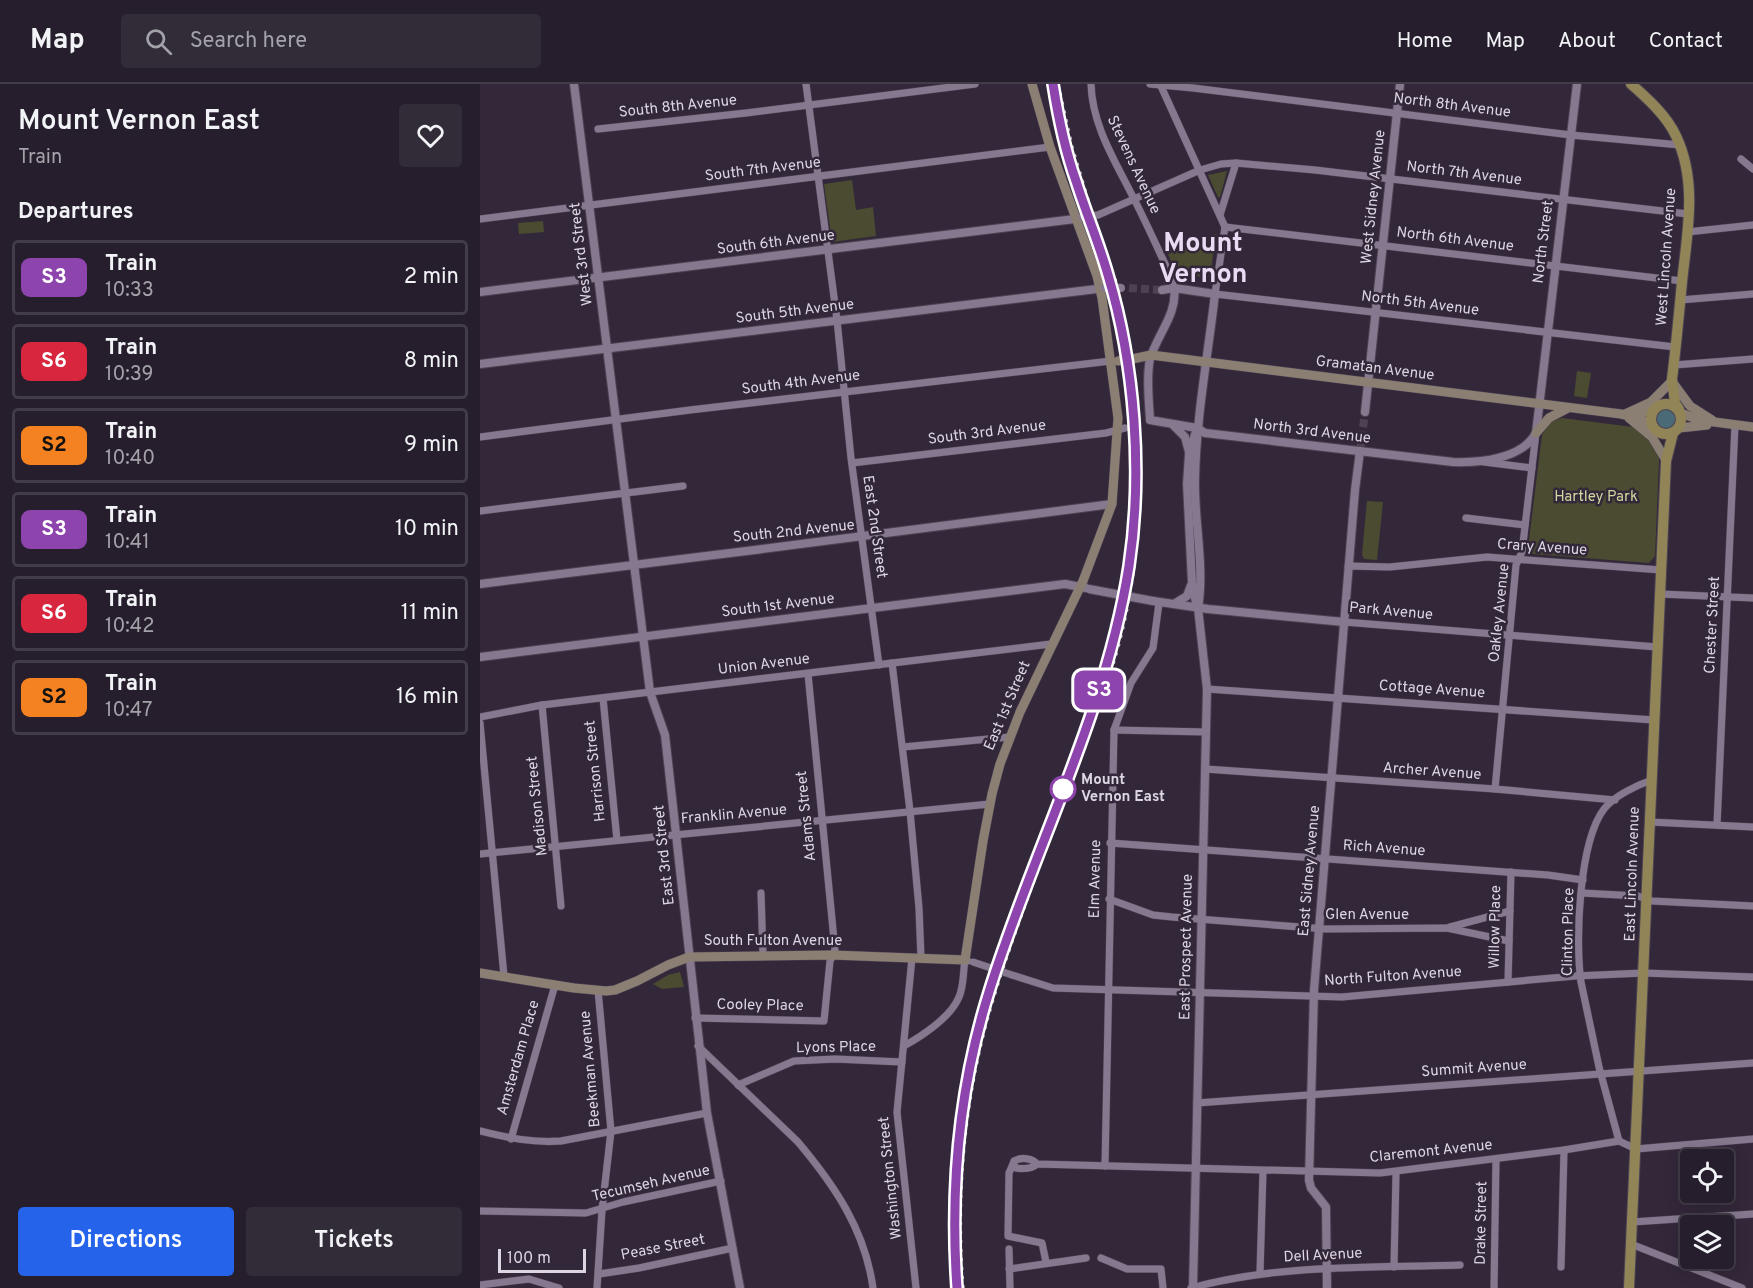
<!DOCTYPE html>
<style>
:root{--surface:#261e2c;--page:#322b38;--text:#f1f3f6;--muted:#a4a2a9;--line:#423c48;--accent:#2563eb}
body{margin:0;font-family:Overpass,sans-serif;background:var(--page);color:var(--text);height:100vh;display:flex;flex-direction:column;font-size:22px;white-space:nowrap}
*{box-sizing:border-box;margin:0}
p{font-size:20px;color:var(--muted)}
.icon{flex:none;width:33px;height:33px;fill:none;stroke:currentColor;stroke-width:2;stroke-linecap:round;stroke-linejoin:round}
.map{position:relative;flex:1;overflow:hidden}
.panel{display:flex;flex-direction:column;background:var(--surface);width:480px}
.panel>*{flex:none}
.badge{padding:0 12px;border-radius:9px;font-size:21px;line-height:39px}
.buttons{position:absolute;left:1200px;top:1065px;display:grid;gap:12px}
.buttons a{display:grid;place-items:center;width:54px;height:54px;border-radius:6px;background:var(--surface);box-shadow:0 3px 15px #0003,0 0 0 2px var(--line);font-size:30px}
.scale{position:absolute;left:18px;bottom:15px;width:88px;box-sizing:border-box;padding-left:6px;border:3px solid #ddd6e2;border-top:0;font-size:16px;line-height:21px;white-space:nowrap;color:#ddd6e2;-webkit-text-stroke:4px #33283a;paint-order:stroke}
.map>.badge{position:absolute;translate:-50% -50%;box-shadow:0 0 0 3px #fff}
h2{padding:0 18px;font-size:22px;line-height:54px}
.round{display:grid;place-items:center;flex:none;width:63px;height:63px;border-radius:6px;background:var(--page)}
.head{display:flex;align-items:center;justify-content:space-between;height:102px;padding:0 18px}
h1{font-size:28px;font-weight:600;line-height:45px}
.action{display:flex;gap:12px;margin-top:auto;padding:12px 18px}
.action a{flex:1;height:69px;border-radius:6px;background:var(--accent);color:#fff;font-size:24px;font-weight:600;line-height:69px;text-align:center}
.action a+a{background:var(--page);color:var(--text)}
ul{padding:0;list-style:none}
li{display:flex;align-items:center;gap:18px;height:75px;margin:0 12px 9px;padding:0 6px;border:3px solid var(--line);border-radius:6px}
li div{flex:1}
li b{display:block;font-size:22px}
li em{font-style:normal}
li .badge{min-width:66px;font-weight:700;text-align:center}
header{display:flex;align-items:center;gap:36px;box-sizing:border-box;height:84px;padding:0 30px;background:var(--surface);border-bottom:2px solid var(--line)}
header strong{font-size:28px}
nav{display:flex;gap:33px;margin-inline-start:auto;font-size:21px}
.search{width:420px;height:54px;background:var(--page);display:flex;align-items:center;gap:15px;box-sizing:border-box;padding:0 21px;border-radius:6px;color:var(--muted);font-size:22px}
main{display:flex;flex:1;min-height:0}
.map>svg:first-child{display:block}
.green{fill:#4a4b31}
.water{fill:#496a76}
.lines{fill:none;stroke-linecap:round;stroke-linejoin:round}
.tertiary-tunnel{stroke:#4c4253;stroke-width:8;stroke-dasharray:8 4;stroke-linecap:butt}
.minor-casing{stroke:#4d4353;stroke-width:8}
.tertiary-casing{stroke:#4d4353;stroke-width:10}
.secondary-casing{stroke:#4d4353;stroke-width:10}
.primary-casing{stroke:#4d4353;stroke-width:12}
.minor{stroke:#86798f;stroke-width:7}
.tertiary{stroke:#86798f;stroke-width:8}
.secondary{stroke:#8b7f73;stroke-width:9}
.primary{stroke:#918558;stroke-width:10}
.rail{stroke:#c1b9c6;stroke-width:1.5;stroke-dasharray:3 6;stroke-linecap:butt}
.minor-bridge-casing{stroke:#4d4353;stroke-width:8;stroke-linecap:butt}
.tertiary-bridge-casing{stroke:#4d4353;stroke-width:10;stroke-linecap:butt}
.secondary-bridge-casing{stroke:#4d4353;stroke-width:10;stroke-linecap:butt}
.minor-bridge{stroke:#86798f;stroke-width:7}
.tertiary-bridge{stroke:#86798f;stroke-width:8}
.secondary-bridge{stroke:#8b7f73;stroke-width:9}
.line-casing{stroke:#fff;stroke-width:14}
.line{stroke:#8e44ad;stroke-width:9}
.stop-dot{fill:#fff;stroke:#8e44ad;stroke-width:3}
.labels{text-anchor:middle;dominant-baseline:central;stroke-width:5;stroke-linejoin:round;paint-order:stroke}
.street-label{font-size:15px;fill:#ddd6e2;stroke:#33283a}
.park-label{font-size:15px;fill:#d3d69f;stroke:#33283a}
.stop-label{font-size:15px;font-weight:bold;fill:#ddd6e2;stroke:#33283a;text-anchor:start}
.town-label{font-size:27px;font-weight:bold;fill:#e9dbf3;stroke:#33283a}
</style>
<header>
<strong>Map</strong>
<div class="search"><svg class="icon" aria-label="search" viewBox="0 0 24 24"><circle cx="10" cy="10" r="6"/><path d="M15 15l6 6"/></svg>Search here</div>
<nav><a>Home</a><a>Map</a><a>About</a><a>Contact</a></nav>
</header>
<main>
<section class="panel">
<div class="head"><div><h1>Mount Vernon East</h1><p>Train</p></div><a class="round"><svg class="icon" aria-label="heart" viewBox="0 0 24 24"><path d="M12 20l-8-8c-3-5 5-10 8-4 3-6 11-1 8 4z"/></svg></a></div>
<h2>Departures</h2>
<ul>
<li><span class="badge" style="background:#8e44ad;color:#fff">S3</span><div><b>Train</b><p>10:33</p></div><em>2 min</em></li>
<li><span class="badge" style="background:#d7263d;color:#fff">S6</span><div><b>Train</b><p>10:39</p></div><em>8 min</em></li>
<li><span class="badge" style="background:#f58220;color:#111">S2</span><div><b>Train</b><p>10:40</p></div><em>9 min</em></li>
<li><span class="badge" style="background:#8e44ad;color:#fff">S3</span><div><b>Train</b><p>10:41</p></div><em>10 min</em></li>
<li><span class="badge" style="background:#d7263d;color:#fff">S6</span><div><b>Train</b><p>10:42</p></div><em>11 min</em></li>
<li><span class="badge" style="background:#f58220;color:#111">S2</span><div><b>Train</b><p>10:47</p></div><em>16 min</em></li>
</ul>
<div class="action"><a>Directions</a><a>Tickets</a></div>
</section>
<div class="map">
<svg width="1273" height="1204" viewBox="0 0 1273 1204">
<rect width="100%" height="100%" fill="#33283a"/>
<g class="green">
<polygon points="747,87 740,113 738,113 728,91"/>
<polygon points="372,96 376,126 393,123 396,152 352,158 344,100"/>
<polygon points="63,137 64,148 39,150 38,139"/>
<polygon points="736,150 730,193 697,191 688,170"/>
<polygon points="1097,287 1111,289 1107,314 1094,312"/>
<polygon points="1082,334 1153,343 1172,359 1179,375 1175,472 1169,479 1053,470 1048,464 1062,351 1070,338"/>
<polygon points="887,417 903,418 897,476 884,475 882,470"/>
<polygon points="200,888 204,903 182,905 173,900 188,891"/>
</g>
<circle class="water" cx="1186" cy="335" r="11"/>
<g class="lines">
<g class="tertiary-tunnel">
<polyline points="649,204 682,206"/>
<polyline points="880,367 885,328"/>
</g>
<g class="minor-casing">
<g id="minor">
<polyline points="326,0 357,236 371,374 399,581"/>
<path d="M611,0C612,41 635,77 653,113C665,136 676,161 687,184L694,204"/>
<polyline points="670,0 713,4 1091,51 1200,61"/>
<polyline points="680,0 745,143"/>
<polyline points="118,45 266,29 495,0"/>
<polyline points="1261,75 1273,85"/>
<polyline points="618,131 720,86 741,80 756,79 835,86 1208,130"/>
<polyline points="740,131 756,79"/>
<polyline points="0,135 570,63"/>
<polyline points="745,143 735,210 1195,263"/>
<polyline points="745,143 1202,197"/>
<polyline points="1207,148 1273,141"/>
<polyline points="1200,216 1273,210"/>
<polyline points="1194,281 1273,275"/>
<polyline points="0,353 210,326 631,277"/>
<polyline points="1004,378 1052,384"/>
<polyline points="372,379 626,349 645,344"/>
<polyline points="0,427 203,402"/>
<polyline points="986,434 1045,441"/>
<polyline points="868,482 910,483 1007,473 1181,486"/>
<polyline points="1180,510 1273,514"/>
<polyline points="864,538 1177,563"/>
<polyline points="412,579 430,727 439,824 441,874"/>
<polyline points="727,605 1174,636"/>
<polyline points="123,614 137,756"/>
<polyline points="62,621 81,822"/>
<polyline points="0,633 62,621 571,560"/>
<polyline points="0,639 24,892"/>
<polyline points="634,646 726,648"/>
<polyline points="423,663 530,653"/>
<polyline points="725,685 1015,705 1135,716"/>
<polyline points="1015,705 1036,481 1042,468 1056,349"/>
<polyline points="1170,738 1273,743"/>
<polyline points="1237,741 1255,341"/>
<polyline points="630,759 1068,791 1103,796"/>
<polyline points="0,770 510,720"/>
<polyline points="281,809 283,871"/>
<polyline points="1102,809 1158,812 1172,817 1273,822"/>
<polyline points="629,815 673,831 692,833 846,845 967,844 1029,857"/>
<polyline points="970,843 1030,827"/>
<polyline points="432,874 417,1028 436,1204"/>
<polyline points="532,891 573,904 862,913 1095,892 1164,889 1273,893"/>
<polyline points="1028,898 1031,788"/>
<polyline points="215,934 344,937 350,877 355,866 328,590"/>
<path d="M218,962L318,1058C355,1102 385,1146 393,1204"/>
<path d="M424,962C442,952 471,933 479,913C484,902 483,888 485,876L488,877"/>
<polyline points="258,1001 314,977 355,975 422,978"/>
<polyline points="717,1019 1273,979"/>
<path d="M0,1047C28,1054 53,1059 81,1057L227,1029"/>
<polyline points="31,1055 75,901"/>
<path d="M1139,1057L1119,983L1101,898C1095,857 1099,758 1124,725C1134,712 1157,701 1172,696"/>
<polyline points="533,1080 529,1089 528,1152 562,1159 566,1178"/>
<path d="M557,1080C552,1085 543,1085 536,1084L533,1080L534,1077C541,1073 552,1074 557,1080L900,1089L1084,1066L1139,1057L1156,1065L1273,1055"/>
<polyline points="625,1082 634,646 651,599 673,564 679,519"/>
<polyline points="0,1127 106,1129 143,1118 241,1097"/>
<polyline points="1152,1138 1273,1130"/>
<polyline points="1151,1160 1262,1204"/>
<polyline points="529,1165 530,1204"/>
<polyline points="621,1174 647,1185 681,1185 683,1204"/>
<polyline points="914,1183 916,1089"/>
<polyline points="1081,1183 1084,1066"/>
<polyline points="529,1185 606,1174"/>
<polyline points="780,1189 783,1087"/>
<polyline points="119,1190 159,1184 253,1164"/>
<polyline points="0,1201 49,1195 79,1204"/>
<polyline points="117,1204 122,1126 131,1047 118,906"/>
<path d="M711,1204C798,1180 890,1184 980,1181"/>
<polyline points="1014,1204 1016,1075"/>
</g>
</g>
<g class="tertiary-casing">
<g id="tertiary">
<polyline points="94,0 170,608 185,651 227,1029 260,1204"/>
<path d="M694,204C698,229 677,251 670,275C666,293 669,317 670,336L717,344L725,349L973,378C1000,379 1042,375 1056,349L1097,0"/>
<path d="M682,206L694,204L735,210C728,271 716,334 715,396C714,437 725,483 718,524"/>
<polyline points="0,208 595,135"/>
<polyline points="0,280 625,204"/>
<polyline points="885,328 920,0"/>
<polyline points="694,342 705,353 709,368"/>
<path d="M0,500C211,474 421,448 632,420"/>
<polyline points="673,517 728,525 864,538"/>
<polyline points="694,520 707,512 711,501"/>
<polyline points="0,573 585,500 606,504"/>
<polyline points="713,1204 727,605 718,524 714,511 712,498 707,400 709,370 717,344"/>
<polyline points="847,1204 846,1123 831,1104 829,1096 834,906 875,406 880,367"/>
</g>
</g>
<g class="secondary-casing">
<g id="secondary">
<polyline points="657,274 671,271 1141,330 1159,334 1173,342"/>
<polyline points="1193,299 1210,322 1232,336"/>
<polyline points="1157,329 1168,327 1177,323"/>
<polyline points="1201,329 1219,336 1273,343"/>
<polyline points="1145,330 1171,318 1191,298"/>
<polyline points="1149,334 1172,353 1184,373"/>
<polyline points="1199,344 1227,341"/>
<polyline points="1056,349 1069,334 1088,324"/>
<polyline points="0,889 94,904 126,907 135,906 157,897 188,881 209,873 352,871 485,876 503,757 512,710 520,680 540,628 603,497 632,420 638,334 622,214 617,192 570,63 552,0"/>
</g>
</g>
<g class="primary-casing">
<g id="primary">
<path d="M1151,0C1167,14 1187,32 1196,52C1218,98 1207,150 1202,198C1199,230 1196,263 1192,295L1195,319L1199,325"/>
<circle cx="1186" cy="335" r="15"/>
<polyline points="1149,1204 1186,377 1193,349"/>
</g>
</g>
<use href="#minor" class="minor"/>
<use href="#tertiary" class="tertiary"/>
<use href="#secondary" class="secondary"/>
<use href="#primary" class="primary"/>
<g class="rail">
<polyline points="569,0 583,65 610,144"/>
<polyline points="579,0 593,63 609,116"/>
<path d="M474,1204C468,1123 472,1040 492,960C512,876 546,795 576,714C597,657 621,600 634,541C661,422 655,312 626,194"/>
<path d="M484,1204C476,1105 486,1004 516,909C541,829 573,751 601,673C617,630 634,587 644,543C671,424 664,308 635,191"/>
</g>
<g class="minor-bridge-casing">
<g id="minor-bridge">
<polyline points="602,133 618,131"/>
<polyline points="493,878 532,891"/>
</g>
</g>
<g class="tertiary-bridge-casing">
<g id="tertiary-bridge">
<polyline points="625,204 641,204"/>
<polyline points="609,505 673,517"/>
</g>
</g>
<g class="secondary-bridge-casing">
<polyline id="secondary-bridge" points="638,277 657,274"/>
</g>
<use href="#minor-bridge" class="minor-bridge"/>
<use href="#tertiary-bridge" class="tertiary-bridge"/>
<use href="#secondary-bridge" class="secondary-bridge"/>
</g>
<g class="lines">
<g class="line-casing">
<path id="line" d="M477,1204C470,1104 479,1004 509,908C553,766 626,630 649,482C663,389 655,281 628,191C619,159 606,129 596,97C585,66 578,32 573,0"/>
</g>
<use href="#line" class="line"/>
</g>
<circle class="stop-dot" cx="583" cy="705" r="12"/>
<g class="labels">
<g class="street-label">
<text transform="translate(972 22) rotate(7)">North 8th Avenue</text>
<text transform="translate(198 23) rotate(-6)">South 8th Avenue</text>
<text transform="translate(653 81) rotate(65)">Stevens Avenue</text>
<text transform="translate(283 86) rotate(-7)">South 7th Avenue</text>
<text transform="translate(984 90) rotate(7)">North 7th Avenue</text>
<text transform="translate(894 113) rotate(-84)">West Sidney Avenue</text>
<text transform="translate(975 156) rotate(7)">North 6th Avenue</text>
<text transform="translate(1064 158) rotate(-83)">North Street</text>
<text transform="translate(296 159) rotate(-7)">South 6th Avenue</text>
<text transform="translate(102 170) rotate(-97)">West 3rd Street</text>
<text transform="translate(1187 173) rotate(-86)">West Lincoln Avenue</text>
<text transform="translate(940 220) rotate(7)">North 5th Avenue</text>
<text transform="translate(315 228) rotate(-7)">South 5th Avenue</text>
<text transform="translate(895 285) rotate(7)">Gramatan Avenue</text>
<text transform="translate(321 299) rotate(-7)">South 4th Avenue</text>
<text transform="translate(832 348) rotate(7)">North 3rd Avenue</text>
<text transform="translate(507 349) rotate(-7)">South 3rd Avenue</text>
<text transform="translate(394 443) rotate(82)">East 2nd Street</text>
<text transform="translate(314 448) rotate(-6)">South 2nd Avenue</text>
<text transform="translate(1062 464) rotate(4)">Crary Avenue</text>
<text transform="translate(298 522) rotate(-7)">South 1st Avenue</text>
<text transform="translate(911 528) rotate(5)">Park Avenue</text>
<text transform="translate(1020 529) rotate(-84)">Oakley Avenue</text>
<text transform="translate(1233 541) rotate(-87)">Chester Street</text>
<text transform="translate(284 581) rotate(-7)">Union Avenue</text>
<text transform="translate(952 606) rotate(4)">Cottage Avenue</text>
<text transform="translate(528 622) rotate(-67)">East 1st Street</text>
<text transform="translate(116 687) rotate(-96)">Harrison Street</text>
<text transform="translate(952 688) rotate(4)">Archer Avenue</text>
<text transform="translate(58 722) rotate(-96)">Madison Street</text>
<text transform="translate(254 731) rotate(-5)">Franklin Avenue</text>
<text transform="translate(327 732) rotate(-96)">Adams Street</text>
<text transform="translate(904 765) rotate(4)">Rich Avenue</text>
<text transform="translate(185 771) rotate(-96)">East 3rd Street</text>
<text transform="translate(830 787) rotate(-85)">East Sidney Avenue</text>
<text transform="translate(1153 790) rotate(-88)">East Lincoln Avenue</text>
<text transform="translate(616 795) rotate(-89)">Elm Avenue</text>
<text x="887" y="831">Glen Avenue</text>
<text transform="translate(1016 843) rotate(-89)">Willow Place</text>
<text transform="translate(1089 848) rotate(-89)">Clinton Place</text>
<text x="293" y="857">South Fulton Avenue</text>
<text transform="translate(707 863) rotate(-89)">East Prospect Avenue</text>
<text transform="translate(913 893) rotate(-4)">North Fulton Avenue</text>
<text transform="translate(280 922) rotate(1)">Cooley Place</text>
<text transform="translate(356 964) rotate(-1)">Lyons Place</text>
<text transform="translate(39 974) rotate(-74)">Amsterdam Place</text>
<text transform="translate(111 985) rotate(-95)">Beekman Avenue</text>
<text transform="translate(994 985) rotate(-4)">Summit Avenue</text>
<text transform="translate(951 1068) rotate(-6)">Claremont Avenue</text>
<text transform="translate(411 1094) rotate(-96)">Washington Street</text>
<text transform="translate(171 1100) rotate(-13)">Tecumseh Avenue</text>
<text transform="translate(1002 1139) rotate(-89)">Drake Street</text>
<text transform="translate(183 1164) rotate(-11)">Pease Street</text>
<text transform="translate(843 1172) rotate(-3)">Dell Avenue</text>
</g>
<g class="park-label">
<text x="1116" y="413">Hartley Park</text>
</g>
<g class="stop-label">
<text x="601" y="696">Mount<tspan x="601" dy="17">Vernon East</tspan></text>
</g>
<g class="town-label">
<text x="723" y="160">Mount<tspan x="723" dy="31">Vernon</tspan></text>
</g>
</g>
</svg>
<div class="buttons">
<a><svg class="icon" aria-label="locate" viewBox="0 0 24 24"><circle cx="12" cy="12" r="6"/><path d="M12 2v4M12 18v4M2 12h4M18 12h4"/></svg></a>
<a><svg class="icon" aria-label="layers" viewBox="0 0 24 24"><path d="M12 4l9 5-9 5-9-5zM3 14l9 5 9-5"/></svg></a>
</div>
<div class="scale">100 m</div>
<b class="badge" style="left:619px;top:606px;background:#8e44ad;color:#fff">S3</b>
</div>
</main>
